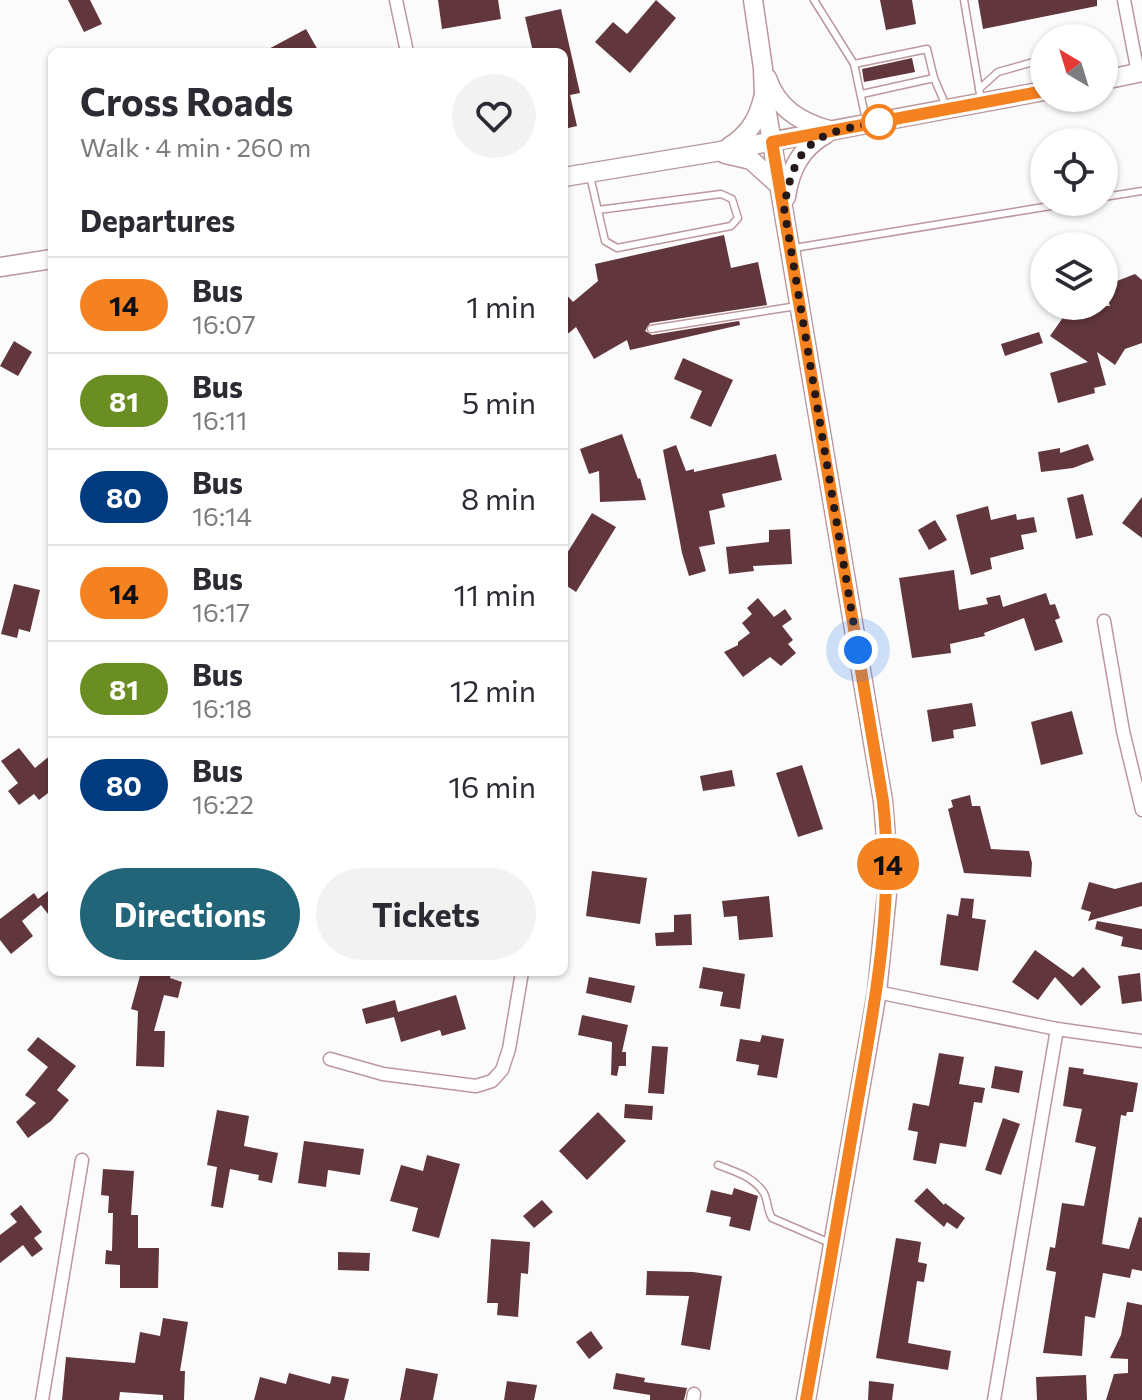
<!DOCTYPE html>
<meta charset="utf-8">
<style>
:root{--surface:#fff;--page:#f2f2f3;--text:#2b2b33;--muted:#7c7c81;--line:#e1e1e2;--accent:#226578}
body{margin:0;font-family:Commissioner,sans-serif;background:var(--page);color:var(--text);height:100vh;display:flex;flex-direction:column;font-size:30px;white-space:nowrap}
*{box-sizing:border-box;margin:0}
p{font-size:26px;color:var(--muted)}
.icon{flex:none;width:44px;height:44px;fill:none;stroke:currentColor;stroke-width:2;stroke-linecap:round;stroke-linejoin:round}
.map{position:relative;flex:1;overflow:hidden}
.details{position:absolute;left:48px;top:48px;width:520px;height:928px;display:flex;flex-direction:column;background:var(--surface);border-radius:12px;box-shadow:0 2px 6px #0004}
.details>*{flex:none}
.badge{padding:0 16px;border-radius:26px;font-size:28px;line-height:52px}
.needle{width:52px;rotate:322deg}
.controls{position:absolute;left:1030px;top:24px;display:grid;gap:16px}
.controls a{display:grid;place-items:center;width:88px;height:88px;border-radius:50%;background:var(--surface);box-shadow:0 2px 6px #0004;font-size:40px}
.you{position:absolute;width:40px;height:40px;margin:-20px;border:6px solid #fff;border-radius:50%;background:#1a73e8;box-shadow:0 0 0 12px #1a73e833}
.map>.badge{position:absolute;translate:-50% -50%;box-shadow:0 0 0 4px #fff}
h2{padding:0 32px;font-size:30px;line-height:72px}
.round{display:grid;place-items:center;flex:none;width:84px;height:84px;border-radius:42px;background:var(--page)}
.summary{display:flex;align-items:center;justify-content:space-between;height:136px;padding:0 32px}
h1{font-size:38px;font-weight:700;line-height:60px}
.button{display:flex;gap:16px;margin-top:auto;padding:16px 32px}
.button a{flex:1;height:92px;border-radius:48px;background:var(--accent);color:#fff;font-size:32px;font-weight:700;line-height:92px;text-align:center}
.button a+a{background:var(--page);color:var(--text)}
ul{padding:0;list-style:none}
li{display:flex;align-items:center;gap:24px;height:96px;padding:0 32px;border-top:2px solid var(--line)}
li div{flex:1}
li b{display:block;font-size:30px}
li em{font-style:normal}
li .badge{min-width:88px;font-weight:700;text-align:center}
.map>svg:first-child{display:block}
.building{fill:#62363d}
.lines{fill:none;stroke-linecap:round;stroke-linejoin:round}
.service-casing{stroke:#bb989c;stroke-width:9}
.minor-casing{stroke:#bb989c;stroke-width:15}
.secondary-casing{stroke:#bb989c;stroke-width:21}
.service{stroke:#fff;stroke-width:6}
.minor{stroke:#fff;stroke-width:12}
.secondary{stroke:#fff;stroke-width:18}
.line-casing{stroke:#fff;stroke-width:18}
.line{stroke:#f58220;stroke-width:12}
.walk{stroke:#241819;stroke-width:8;stroke-dasharray:0 14.4}
.stop-dot{fill:#fff;stroke:#f58220;stroke-width:4}
</style>
<div class="map">
<svg width="1142" height="1400" viewBox="0 0 1142 1400">
<rect width="100%" height="100%" fill="#fbfbfb"/>
<g class="building">
<polygon points="68,0 90,0 102,24 84,32"/>
<polygon points="438,0 498,0 501,19 442,29"/>
<polygon points="656,0 676,18 630,73 595,42 613,22 627,34"/>
<polygon points="880,0 912,0 916,24 886,30"/>
<polygon points="978,0 1097,0 1097,6 983,29"/>
<polygon points="561,9 580,93 570,95 577,126 564,129 564,52 533,52 525,17"/>
<polygon points="306,29 319,52 263,52"/>
<polygon points="912,58 915,72 864,82 862,69"/>
<polygon points="724,235 731,268 758,262 767,305 650,323 645,331 652,335 739,321 740,325 630,350 627,340 594,359 576,327 564,337 564,292 573,302 598,281 595,264"/>
<polygon points="1135,274 1142,280 1142,343 1125,349 1115,365 1097,352 1106,385 1094,388 1095,393 1058,403 1050,373 1088,362 1050,336 1071,306 1110,306 1104,286"/>
<polygon points="1039,332 1043,343 1005,356 1001,344"/>
<polygon points="14,341 32,352 18,376 0,366"/>
<polygon points="683,358 733,380 711,427 690,418 702,391 674,379"/>
<polygon points="622,434 638,479 640,478 646,500 600,502 599,471 589,474 580,449"/>
<polygon points="1088,444 1094,460 1073,468 1041,472 1038,452 1060,448 1060,453"/>
<polygon points="676,445 686,471 694,469 694,472 776,454 782,480 722,494 725,507 709,511 715,544 699,547 706,571 689,576 682,553 663,450"/>
<polygon points="1083,494 1093,535 1076,539 1067,498"/>
<polygon points="1142,497 1142,538 1122,523"/>
<polygon points="988,506 991,520 1016,514 1017,520 1034,517 1037,532 1021,535 1024,549 990,558 992,569 971,575 956,515"/>
<polygon points="592,513 616,527 576,592 564,584 564,558"/>
<polygon points="935,520 947,540 929,550 918,530"/>
<polygon points="790,529 792,564 753,566 754,571 729,574 726,547 769,542 769,530"/>
<polygon points="954,570 959,610 988,604 986,598 1000,595 1003,607 1046,593 1050,605 1055,604 1060,618 1055,620 1063,642 1035,651 1024,618 984,633 985,636 950,644 951,653 912,658 899,578"/>
<polygon points="14,584 40,590 30,632 19,629 17,638 1,634"/>
<polygon points="758,598 774,617 785,609 792,619 782,626 793,640 788,644 796,653 781,666 770,657 743,677 724,652 738,645 738,642 750,633 742,623 752,614 747,608"/>
<polygon points="972,703 976,726 953,730 954,738 932,742 927,710"/>
<polygon points="1072,711 1083,754 1041,765 1031,722"/>
<polygon points="19,748 35,768 52,754 52,790 39,800 34,794 19,805 8,791 18,783 1,761"/>
<polygon points="802,765 823,829 798,837 776,773"/>
<polygon points="732,770 735,786 703,791 700,776"/>
<polygon points="970,795 972,806 980,806 991,849 1029,851 1032,863 1031,877 964,873 948,809 953,807 951,800"/>
<polygon points="592,871 647,878 640,924 586,916"/>
<polygon points="1089,882 1115,889 1142,882 1142,906 1088,921 1091,912 1081,909"/>
<polygon points="52,888 52,919 41,905 22,921 33,936 11,954 0,940 0,919 34,893 38,899"/>
<polygon points="769,896 773,937 739,940 737,916 724,917 722,901"/>
<polygon points="961,898 974,899 972,918 986,920 978,971 940,965 947,914 958,916"/>
<polygon points="691,914 692,945 656,946 655,933 674,932 674,915"/>
<polygon points="1097,921 1142,929 1142,950 1121,946 1123,937 1095,929"/>
<polygon points="1035,950 1073,977 1083,967 1101,987 1081,1006 1055,977 1038,1000 1012,982"/>
<polygon points="703,967 745,974 740,1009 720,1006 723,992 699,988"/>
<polygon points="141,972 171,972 170,978 182,982 178,998 164,995 154,1031 165,1031 164,1067 136,1066 138,1011 131,1009"/>
<polygon points="1140,973 1142,1001 1122,1004 1118,976"/>
<polygon points="589,977 635,986 631,1003 586,993"/>
<polygon points="456,995 466,1029 442,1036 440,1030 401,1042 394,1017 366,1024 362,1009 395,1000 398,1012"/>
<polygon points="582,1015 628,1025 622,1052 626,1052 626,1066 619,1066 617,1076 611,1075 612,1042 578,1035"/>
<polygon points="762,1035 784,1039 777,1078 757,1075 759,1065 736,1061 740,1039 760,1042"/>
<polygon points="38,1037 76,1066 57,1090 69,1100 51,1121 28,1138 16,1122 36,1103 25,1095 48,1067 27,1050"/>
<polygon points="652,1046 668,1047 664,1094 648,1093"/>
<polygon points="939,1053 964,1057 959,1084 985,1088 982,1103 974,1102 966,1147 940,1143 936,1164 913,1160 918,1132 908,1130 913,1103 929,1106"/>
<polygon points="995,1066 1023,1071 1019,1093 991,1088"/>
<polygon points="1069,1067 1084,1069 1083,1074 1138,1083 1133,1112 1127,1112 1126,1116 1121,1115 1102,1244 1129,1249 1139,1217 1142,1218 1142,1271 1132,1269 1130,1278 1103,1273 1095,1318 1085,1316 1082,1356 1043,1353 1056,1272 1046,1270 1050,1247 1055,1248 1062,1203 1084,1206 1096,1147 1075,1142 1082,1109 1063,1106"/>
<polygon points="625,1104 653,1106 652,1120 624,1118"/>
<polygon points="217,1110 249,1116 244,1146 278,1153 272,1183 258,1180 259,1175 230,1169 223,1208 211,1206 217,1167 207,1165"/>
<polygon points="598,1112 626,1141 587,1180 559,1151"/>
<polygon points="1003,1118 1020,1124 1001,1175 985,1170"/>
<polygon points="304,1141 364,1149 360,1175 328,1170 326,1187 298,1183"/>
<polygon points="427,1155 460,1164 439,1238 412,1231 418,1208 390,1201 401,1165 423,1171"/>
<polygon points="103,1169 134,1171 131,1215 138,1215 138,1248 159,1248 158,1288 120,1288 120,1265 105,1264 106,1250 112,1251 113,1213 108,1213 109,1196 101,1195"/>
<polygon points="734,1188 758,1196 750,1231 729,1226 731,1217 706,1212 711,1190 732,1195"/>
<polygon points="927,1188 944,1205 945,1203 965,1218 957,1229 947,1222 944,1227 914,1201"/>
<polygon points="542,1200 553,1212 534,1228 523,1216"/>
<polygon points="21,1205 42,1232 34,1238 43,1249 32,1257 23,1245 0,1263 0,1235 17,1222 10,1214"/>
<polygon points="896,1238 921,1242 918,1262 927,1264 924,1282 917,1281 908,1343 951,1351 948,1370 876,1358"/>
<polygon points="491,1239 530,1242 528,1274 521,1273 518,1317 497,1315 498,1303 487,1303"/>
<polygon points="338,1252 370,1253 369,1271 338,1270"/>
<polygon points="647,1271 693,1272 722,1276 710,1350 681,1345 689,1296 646,1295"/>
<polygon points="1127,1302 1142,1305 1142,1400 1106,1400 1114,1374 1128,1373 1128,1359 1110,1358 1121,1335"/>
<polygon points="163,1318 188,1322 180,1371 185,1371 184,1400 163,1400 163,1395 120,1392 119,1400 62,1400 66,1357 135,1363 140,1332 160,1336"/>
<polygon points="591,1331 603,1348 589,1359 576,1342"/>
<polygon points="406,1368 438,1374 433,1400 400,1400"/>
<polygon points="289,1373 330,1384 332,1376 349,1379 344,1400 254,1400 260,1377 286,1384"/>
<polygon points="616,1373 645,1378 644,1382 687,1388 684,1400 650,1400 650,1395 613,1389"/>
<polygon points="1086,1375 1087,1400 1037,1400 1036,1377"/>
<polygon points="507,1381 537,1385 534,1400 504,1400"/>
<polygon points="869,1381 894,1384 892,1400 868,1400"/>
</g>
<g class="lines">
<g class="service-casing">
<g id="service">
<polyline points="814,0 854,64 866,120"/>
<polyline points="964,0 981,100"/>
<polyline points="1076,29 1077,38"/>
<polyline points="854,64 927,49 934,78"/>
<polyline points="979,89 998,72 1044,59"/>
<polyline points="862,94 934,78 946,106"/>
<polyline points="590,176 605,241 617,248 731,226 738,218 732,199 721,194 598,210"/>
<polyline points="1104,197 1142,191"/>
<polyline points="794,248 1075,202"/>
<polyline points="651,329 797,306"/>
<path d="M718,1165C735,1172 753,1176 764,1193C768,1201 767,1210 772,1218L830,1243"/>
</g>
</g>
<g class="minor-casing">
<g id="minor">
<polyline points="396,0 407,52"/>
<polyline points="1124,0 1138,73"/>
<polyline points="1104,621 1123,731 1142,810"/>
<polyline points="877,992 1057,1029 1142,1041"/>
<polyline points="330,1059 383,1074 476,1086 492,1081 502,1070 509,1049 522,972"/>
<polyline points="42,1400 82,1160"/>
<polyline points="693,1400 694,1394"/>
<polyline points="994,1400 1057,1029"/>
</g>
</g>
<g class="secondary-casing">
<g id="secondary">
<polyline points="753,0 763,68 764,95 883,801 889,874 877,992 806,1400"/>
<path d="M767,78C777,108 800,122 829,130"/>
<polyline points="1104,80 1142,72"/>
<path d="M729,147C748,135 758,120 763,98"/>
<polyline points="725,154 751,160 780,186"/>
<polyline points="564,177 715,152 1044,91"/>
<path d="M786,197C790,169 801,148 826,134"/>
<polyline points="0,267 52,259"/>
</g>
</g>
<use href="#service" class="service"/>
<use href="#minor" class="minor"/>
<use href="#secondary" class="secondary"/>
</g>
<g class="lines">
<g class="line-casing">
<path id="line" d="M806,1400C823,1306 839,1211 855,1117C873,1013 895,907 883,801L772,142L1044,91"/>
</g>
<use href="#line" class="line"/>
<path class="walk" d="M858,650L784,208C795,141 815,133 879,122"/>
</g>
<circle class="stop-dot" cx="879" cy="122" r="16"/>
</svg>
<div class="controls">
<a><svg class="needle" viewBox="-14 -14 28 28"><path d="M0-13l5 13h-10z" fill="#e53935"/><path d="M0 13l5-13h-10z" fill="#7c7c81"/></svg></a>
<a><svg class="icon" aria-label="locate" viewBox="0 0 24 24"><circle cx="12" cy="12" r="6"/><path d="M12 2v4M12 18v4M2 12h4M18 12h4"/></svg></a>
<a><svg class="icon" aria-label="layers" viewBox="0 0 24 24"><path d="M12 4l9 5-9 5-9-5zM3 14l9 5 9-5"/></svg></a>
</div>
<div class="you" style="left:858px;top:650px"></div>
<b class="badge" style="left:888px;top:864px;background:#f58220;color:#111">14</b>
<section class="details">
<div class="summary"><div><h1>Cross Roads</h1><p>Walk · 4 min · 260 m</p></div><a class="round"><svg class="icon" aria-label="heart" viewBox="0 0 24 24"><path d="M12 20l-8-8c-3-5 5-10 8-4 3-6 11-1 8 4z"/></svg></a></div>
<h2>Departures</h2>
<ul>
<li><span class="badge" style="background:#f58220;color:#111">14</span><div><b>Bus</b><p>16:07</p></div><em>1 min</em></li>
<li><span class="badge" style="background:#6b8e23;color:#fff">81</span><div><b>Bus</b><p>16:11</p></div><em>5 min</em></li>
<li><span class="badge" style="background:#003b80;color:#fff">80</span><div><b>Bus</b><p>16:14</p></div><em>8 min</em></li>
<li><span class="badge" style="background:#f58220;color:#111">14</span><div><b>Bus</b><p>16:17</p></div><em>11 min</em></li>
<li><span class="badge" style="background:#6b8e23;color:#fff">81</span><div><b>Bus</b><p>16:18</p></div><em>12 min</em></li>
<li><span class="badge" style="background:#003b80;color:#fff">80</span><div><b>Bus</b><p>16:22</p></div><em>16 min</em></li>
</ul>
<div class="button"><a>Directions</a><a>Tickets</a></div>
</section>
</div>
